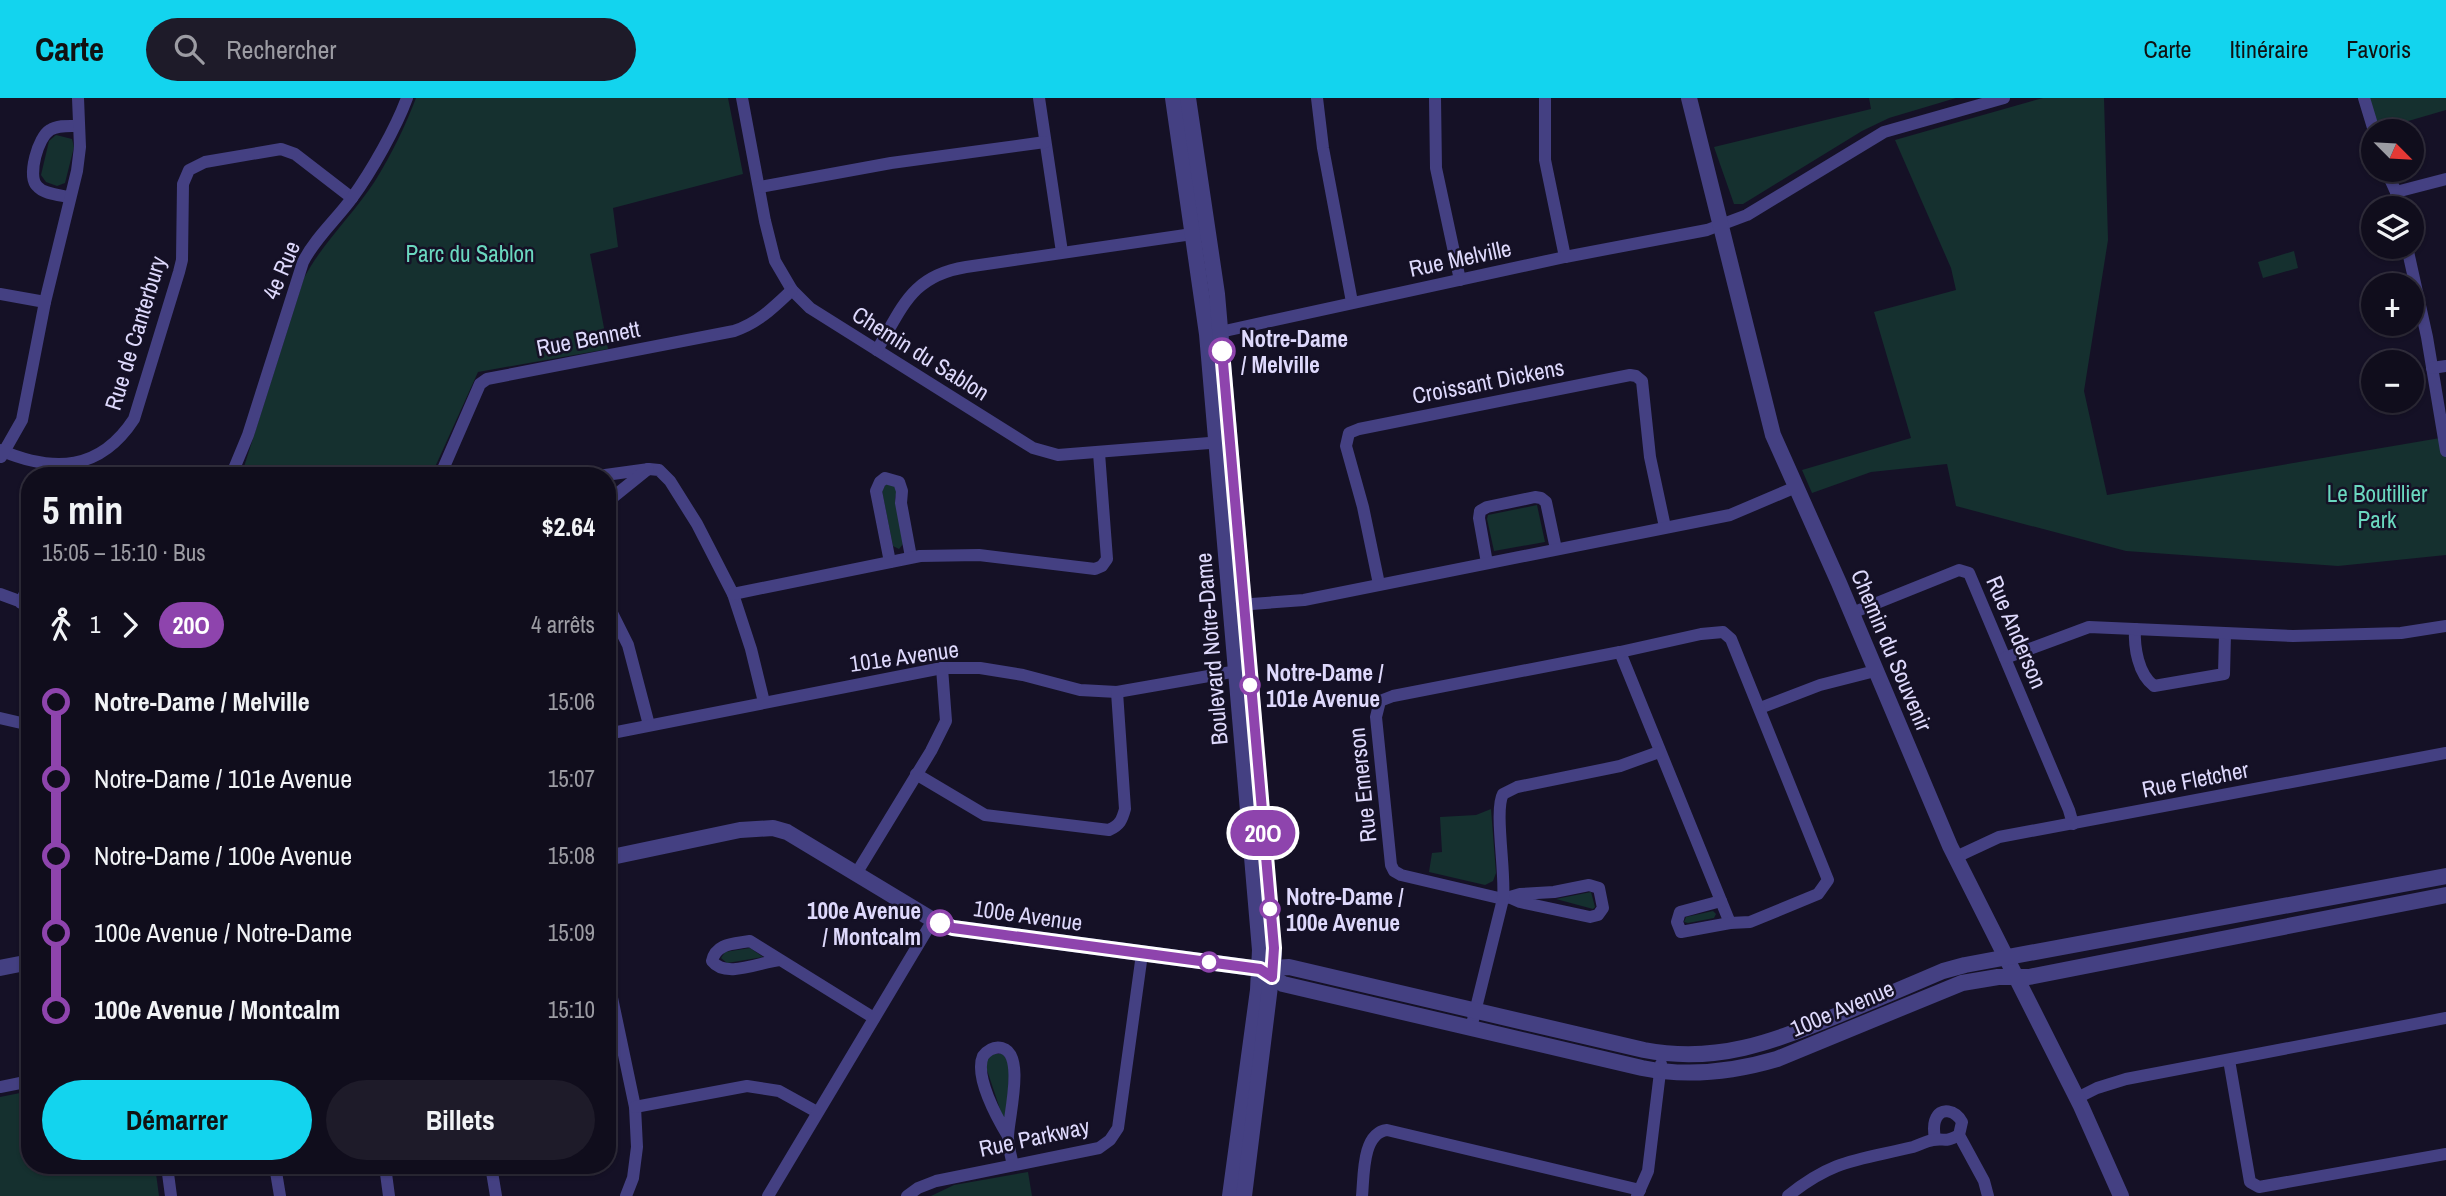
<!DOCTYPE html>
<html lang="fr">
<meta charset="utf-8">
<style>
:root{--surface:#100d1c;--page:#1e1b29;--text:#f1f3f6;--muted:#9c9ca3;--line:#302d3b;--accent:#13d4ee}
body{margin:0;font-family:"Archivo Narrow",sans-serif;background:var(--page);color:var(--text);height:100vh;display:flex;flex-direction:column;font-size:26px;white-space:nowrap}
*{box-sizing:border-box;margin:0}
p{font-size:23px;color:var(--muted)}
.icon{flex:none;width:38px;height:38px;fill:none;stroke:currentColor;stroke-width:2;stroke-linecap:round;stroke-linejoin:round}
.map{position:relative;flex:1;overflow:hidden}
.sheet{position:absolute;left:21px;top:369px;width:595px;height:707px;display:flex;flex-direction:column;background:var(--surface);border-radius:28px;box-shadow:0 2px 5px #0004,0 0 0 2px var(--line)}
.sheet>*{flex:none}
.badge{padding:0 14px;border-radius:23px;font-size:24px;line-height:46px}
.needle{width:46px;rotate:114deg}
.controls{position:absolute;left:2361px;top:21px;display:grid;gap:14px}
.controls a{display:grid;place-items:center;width:63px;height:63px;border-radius:50%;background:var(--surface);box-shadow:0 2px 5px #0004,0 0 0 2px var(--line);font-size:35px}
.map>.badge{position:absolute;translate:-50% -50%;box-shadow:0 0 0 4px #fff}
.legs{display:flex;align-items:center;gap:10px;height:77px;padding:0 21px;font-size:23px}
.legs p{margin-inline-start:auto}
.overview{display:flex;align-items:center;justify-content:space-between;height:119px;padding:0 21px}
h1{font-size:38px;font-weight:700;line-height:52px}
.primary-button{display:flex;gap:14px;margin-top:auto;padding:14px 21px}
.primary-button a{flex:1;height:80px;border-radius:42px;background:var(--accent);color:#111;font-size:28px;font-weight:700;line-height:80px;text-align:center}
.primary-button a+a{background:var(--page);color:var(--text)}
ul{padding:0 21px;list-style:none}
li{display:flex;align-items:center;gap:24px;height:77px;font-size:26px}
li i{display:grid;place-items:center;width:10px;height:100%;margin:0 9px;background:currentColor}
li i::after{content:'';width:18px;height:18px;margin:-9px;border:5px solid;border-radius:50%;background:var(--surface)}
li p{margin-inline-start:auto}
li:first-child i{background:linear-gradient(#0000 50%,currentColor 0)}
li:last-child i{background:linear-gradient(currentColor 50%,#0000 0)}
header{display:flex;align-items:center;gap:42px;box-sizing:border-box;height:98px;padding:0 35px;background:var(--accent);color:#111}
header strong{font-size:33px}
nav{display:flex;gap:38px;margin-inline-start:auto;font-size:24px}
.search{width:490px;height:63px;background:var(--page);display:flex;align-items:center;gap:18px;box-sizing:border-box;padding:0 24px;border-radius:38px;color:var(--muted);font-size:26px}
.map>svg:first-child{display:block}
.green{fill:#15302f}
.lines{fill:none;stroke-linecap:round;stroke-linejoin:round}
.minor{stroke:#444082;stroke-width:12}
.tertiary{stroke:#444082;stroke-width:16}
.line-1-casing{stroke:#fff;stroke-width:16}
.line-1{stroke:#8e44ad;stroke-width:10}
.stop-1-dot{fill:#fff;stroke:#8e44ad;stroke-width:3.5}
.labels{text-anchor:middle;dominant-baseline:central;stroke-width:5;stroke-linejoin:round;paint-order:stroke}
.park-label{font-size:23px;fill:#6ad8bf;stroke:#151126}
.street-label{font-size:23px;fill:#ded9fc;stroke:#151126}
.stop-label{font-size:23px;font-weight:bold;fill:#ded9fc;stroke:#151126;text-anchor:start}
</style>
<header>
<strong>Carte</strong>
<div class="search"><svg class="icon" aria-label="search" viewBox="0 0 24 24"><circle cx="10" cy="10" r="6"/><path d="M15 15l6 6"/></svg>Rechercher</div>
<nav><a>Carte</a><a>Itinéraire</a><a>Favoris</a></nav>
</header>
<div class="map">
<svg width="2446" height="1098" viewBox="0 0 2446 1098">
<rect width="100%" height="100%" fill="#151126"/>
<g class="green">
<path d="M416,0H728L743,76L613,110L618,149L590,156L608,251L478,274L431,378H248L242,375L304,180C323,144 353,117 375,83C391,57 405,29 416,0Z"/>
<polygon points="1869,0 1956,0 1889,20 1862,33 1743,106 1734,106 1714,49 1871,11"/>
<polygon points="2043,0 2104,0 2108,142 2084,293 2107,397 2446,339 2446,457 2338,468 2126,453 1956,408 1947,366 1871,374 1812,395 1802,372 1911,340 1874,214 1956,192 1951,170 1895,42"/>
<polygon points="2364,0 2446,0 2446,12 2374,33"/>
<polygon points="56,37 72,41 74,49 65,85 57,88 46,84 41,77 49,43"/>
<polygon points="2294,153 2298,170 2263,180 2258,164"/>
<polygon points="886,386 893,386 897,393 895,400 903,446 899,451 893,448 882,393"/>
<polygon points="1537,407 1545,444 1494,453 1487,421 1488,417"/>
<polygon points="1491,711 1496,775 1493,783 1485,787 1429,774 1432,755 1442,754 1440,719 1476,717"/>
<polygon points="1591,794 1595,809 1593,811 1556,801"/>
<polygon points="1713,813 1716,816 1714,820 1688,825 1684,824 1686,819"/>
<polygon points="750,850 763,859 727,865 721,860 725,854"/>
<polygon points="994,956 1003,956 1010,967 1006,1021 1003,1020 986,969 987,961"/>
<polygon points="30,993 30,1068 155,1068 159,1098 0,1098 0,999"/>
<polygon points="1028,1074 1032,1098 931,1098 954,1087"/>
</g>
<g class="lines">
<g class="minor">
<polyline points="742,0 765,123 775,163 792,192 810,210 1033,350 1058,357 1222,344"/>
<polyline points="1039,0 1062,154"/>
<polyline points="1317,0 1323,50 1352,204"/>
<polyline points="1435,0 1436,70 1460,182"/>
<polyline points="1545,0 1545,62 1565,159"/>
<polyline points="2364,0 2374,33"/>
<polyline points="2386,72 2396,94 2399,110"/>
<polyline points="760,89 891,65 1045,44"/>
<polyline points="2396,94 2446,81"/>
<path d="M69,99C60,97 43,96 37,88C27,78 38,39 50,32C58,27 69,28 78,28"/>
<polyline points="2407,149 2427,239 2446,353"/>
<polyline points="0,196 45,204"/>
<polyline points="1211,236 1565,159 1707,132 1747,117 1884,34 2004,0"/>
<path d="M877,252C903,209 911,178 966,169L1199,135"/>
<polyline points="2432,270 2446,268"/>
<path d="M0,352C54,375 100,373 134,321L179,174L182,162L183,86L189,72L205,64L281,51L295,56L352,100"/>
<polyline points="1,359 22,322 45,204 77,73 80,49 78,0"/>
<path d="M231,378L248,337L303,164C315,140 336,122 352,100C371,74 396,30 407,0"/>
<path d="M440,378L480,286L487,281L734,233C758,225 773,210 792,192"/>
<polyline points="598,378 649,371 659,372 670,383 697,426 733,496 751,551 764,604"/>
<polyline points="607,404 648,371"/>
<polyline points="890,464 876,393 880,384 885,380 899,384 902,393 901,405 911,459"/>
<polyline points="1487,465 1479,420 1480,413 1487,409 1535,399 1541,400 1546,404 1556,451"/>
<polyline points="1379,486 1363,409 1346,348 1349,335 1359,331 1630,277 1636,278 1642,283 1650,359 1665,429"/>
<polyline points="0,496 30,507"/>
<polyline points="733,496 920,458 979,457 1095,471 1102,468 1107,461 1099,355"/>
<polyline points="21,505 24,497 30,492"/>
<polyline points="607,505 628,547 649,627"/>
<polyline points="1238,507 1304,502 1730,417 1796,389"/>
<polyline points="1852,515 1959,472 1969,475 2069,712 2073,726"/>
<path d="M2135,531C2134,549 2138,576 2154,588L2224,576L2225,536"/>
<polyline points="1620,554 1730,825"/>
<polyline points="2005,560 2089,529 2293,538 2401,535 2446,528"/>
<polyline points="1760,610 1820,587 1875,573"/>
<polyline points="0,620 30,627"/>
<polyline points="607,636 942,570 980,570 1023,577 1080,592 1117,594 1243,572"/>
<path d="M916,676L985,717L1109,732C1120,727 1122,722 1125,711L1117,594"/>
<polyline points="1956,759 1999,739 2446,655"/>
<polyline points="856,776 931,653 946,623 942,570"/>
<polyline points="1511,800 1520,804 1590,819 1598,817 1603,810 1599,790 1589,787 1554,794 1520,796 1503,801 1401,777 1394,773 1391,767 1376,619 1380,603 1393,598 1620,554 1701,536 1723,534 1731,541 1828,782 1818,796 1750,824 1730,825 1681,834 1677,824 1680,814 1721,803"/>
<path d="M780,862C760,864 726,881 712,863C716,845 734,846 750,843L874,920"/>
<polyline points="607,876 635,1009 637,1049 633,1080 626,1098"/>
<path d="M1471,930L1503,801C1506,775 1494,712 1503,696L1517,689L1620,668L1659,654"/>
<polyline points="2229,962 2250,1084 2259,1089 2446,1056"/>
<polyline points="0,989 30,983"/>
<polyline points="2077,1000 2097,990 2126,981 2446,920"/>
<polyline points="635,1009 747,988 779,993 817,1014"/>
<path d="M1008,1038C997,1020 974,978 983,958C988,952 994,948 1002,950C1026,956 1008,1021 1008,1039C1008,1048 1011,1058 1013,1067"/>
<path d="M1935,1041C1934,1035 1933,1029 1935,1023C1940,1007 1956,1013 1962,1024L1959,1037L1984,1083L1988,1098"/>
<polyline points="167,1068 171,1098"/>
<polyline points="275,1068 280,1098"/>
<polyline points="385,1068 389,1098"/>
<polyline points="491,1068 496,1098"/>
<polyline points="768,1098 933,822"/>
<polyline points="907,1098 918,1090 936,1083 1099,1050 1110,1042 1118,1030 1142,856"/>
<path d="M1362,1098C1364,1078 1362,1035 1387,1032L1640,1092"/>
<polyline points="1637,1098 1648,1073 1661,966"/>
<path d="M1788,1098C1833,1061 1859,1062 1913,1049C1920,1047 1926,1043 1933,1042C1946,1040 1944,1045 1959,1037"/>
</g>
<g class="tertiary">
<polyline points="1173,0 1207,236 1260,852 1258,892 1230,1098"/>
<polyline points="1188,0 1217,196 1274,856 1244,1098"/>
<polyline points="1689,0 1773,337 1839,485 1950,748 2081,1008 2121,1098"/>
<path d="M607,760L740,732L773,730L787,734L933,822L953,830L1260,871L1289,869L1644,952C1717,966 1772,944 1838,917C1873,903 1908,888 1943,873L1965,867L2446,778"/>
<polyline points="0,870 30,864"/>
<path d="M1260,871L1283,886L1642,970C1687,979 1733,974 1777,961L1962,885L1998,879H2029L2446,797"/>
</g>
</g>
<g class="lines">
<g class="line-1-casing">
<polyline id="line-1" points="940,825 953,830 1260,871 1272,879 1274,850 1222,253"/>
</g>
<use href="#line-1" class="line-1"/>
</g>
<g class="stop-1-dot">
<circle cx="1222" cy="253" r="12"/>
<circle cx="1250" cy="587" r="9"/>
<circle cx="1270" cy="811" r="9"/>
<circle cx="940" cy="825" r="12"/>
<circle cx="1209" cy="864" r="9"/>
</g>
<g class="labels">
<g class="park-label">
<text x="470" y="155">Parc du Sablon</text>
<text x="2377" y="395">Le Boutillier<tspan x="2377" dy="26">Park</tspan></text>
</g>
<g class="street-label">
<text transform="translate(1460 160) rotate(-12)">Rue Melville</text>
<text transform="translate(281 172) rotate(-67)">4e Rue</text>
<text transform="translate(135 235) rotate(-73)">Rue de Canterbury</text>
<text transform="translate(588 240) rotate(-11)">Rue Bennett</text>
<text transform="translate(921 255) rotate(32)">Chemin du Sablon</text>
<text transform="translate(1488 283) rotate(-11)">Croissant Dickens</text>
<text transform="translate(2017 534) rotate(67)">Rue Anderson</text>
<text transform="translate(1211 551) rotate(-95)">Boulevard Notre-Dame</text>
<text transform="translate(1892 552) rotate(67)">Chemin du Souvenir</text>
<text transform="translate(904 558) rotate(-8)">101e Avenue</text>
<text transform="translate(2195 681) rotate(-11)">Rue Fletcher</text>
<text transform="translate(1362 687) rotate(-96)">Rue Emerson</text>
<text transform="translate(1028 817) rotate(8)">100e Avenue</text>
<text transform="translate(1842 910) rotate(-23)">100e Avenue</text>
<text transform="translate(1034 1039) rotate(-12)">Rue Parkway</text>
</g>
<g class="stop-label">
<text x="1241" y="240">Notre-Dame<tspan x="1241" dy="26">/ Melville</tspan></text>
<text x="1266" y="574">Notre-Dame /<tspan x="1266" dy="26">101e Avenue</tspan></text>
<text x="1286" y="798">Notre-Dame /<tspan x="1286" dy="26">100e Avenue</tspan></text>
<text x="921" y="812" text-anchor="end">100e Avenue<tspan x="921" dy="26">/ Montcalm</tspan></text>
</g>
</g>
</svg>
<div class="controls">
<a><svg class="needle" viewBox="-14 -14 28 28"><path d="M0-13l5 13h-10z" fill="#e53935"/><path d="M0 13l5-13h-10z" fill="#9c9ca3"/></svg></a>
<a><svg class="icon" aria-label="layers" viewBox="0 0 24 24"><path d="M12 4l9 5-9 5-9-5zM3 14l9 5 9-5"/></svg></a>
<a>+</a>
<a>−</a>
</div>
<b class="badge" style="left:1263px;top:735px;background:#8e44ad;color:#fff">20O</b>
<section class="sheet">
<div class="overview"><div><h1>5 min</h1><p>15:05 – 15:10 · Bus</p></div><b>$2.64</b></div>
<div class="legs"><svg class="icon" aria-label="walk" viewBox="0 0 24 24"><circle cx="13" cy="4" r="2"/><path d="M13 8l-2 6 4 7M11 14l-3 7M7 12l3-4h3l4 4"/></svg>1<svg class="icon" aria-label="forward" viewBox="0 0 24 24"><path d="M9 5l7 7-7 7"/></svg><b class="badge" style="background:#8e44ad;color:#fff">20O</b><p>4 arrêts</p></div>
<ul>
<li><i style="color:#8e44ad"></i><b>Notre-Dame / Melville</b><p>15:06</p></li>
<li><i style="color:#8e44ad"></i><span>Notre-Dame / 101e Avenue</span><p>15:07</p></li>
<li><i style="color:#8e44ad"></i><span>Notre-Dame / 100e Avenue</span><p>15:08</p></li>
<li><i style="color:#8e44ad"></i><span>100e Avenue / Notre-Dame</span><p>15:09</p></li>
<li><i style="color:#8e44ad"></i><b>100e Avenue / Montcalm</b><p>15:10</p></li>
</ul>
<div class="primary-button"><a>Démarrer</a><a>Billets</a></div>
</section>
</div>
